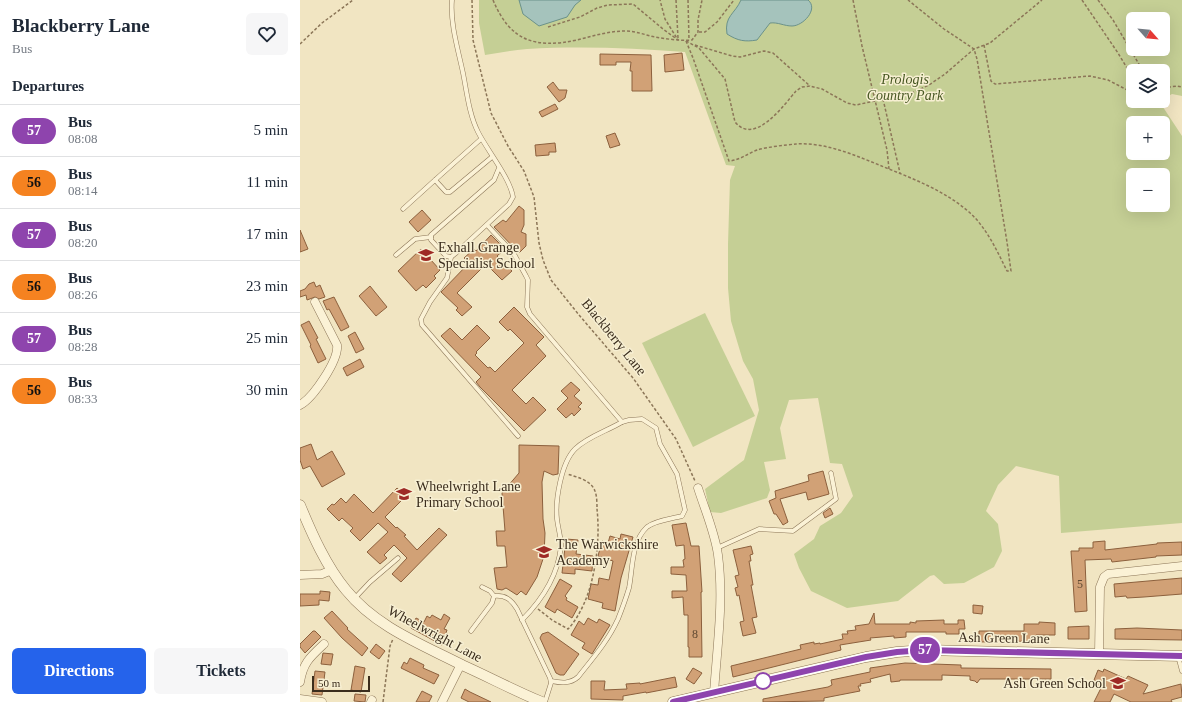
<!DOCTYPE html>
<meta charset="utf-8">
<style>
:root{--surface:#fff;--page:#f6f6f7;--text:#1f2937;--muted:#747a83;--line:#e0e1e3;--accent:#2563eb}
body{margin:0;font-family:"Times New Roman",serif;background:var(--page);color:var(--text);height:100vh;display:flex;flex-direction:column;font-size:15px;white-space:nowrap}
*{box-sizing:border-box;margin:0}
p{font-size:13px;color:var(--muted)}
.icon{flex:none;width:22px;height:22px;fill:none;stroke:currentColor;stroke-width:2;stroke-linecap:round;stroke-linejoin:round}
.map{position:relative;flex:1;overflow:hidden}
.side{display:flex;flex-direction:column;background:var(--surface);width:300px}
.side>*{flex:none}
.badge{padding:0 8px;border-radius:13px;font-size:14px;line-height:26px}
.needle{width:26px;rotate:117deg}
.tools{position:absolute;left:826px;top:12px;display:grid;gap:8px}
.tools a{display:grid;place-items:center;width:44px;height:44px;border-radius:6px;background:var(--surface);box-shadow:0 4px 16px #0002;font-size:20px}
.scale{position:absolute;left:12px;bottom:10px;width:58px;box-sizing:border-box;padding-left:4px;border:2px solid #3b2d1d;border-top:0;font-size:11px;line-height:14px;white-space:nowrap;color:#3b2d1d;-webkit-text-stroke:3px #f7efd2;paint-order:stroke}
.map>.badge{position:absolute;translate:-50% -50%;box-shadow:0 0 0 2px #fff}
h2{padding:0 12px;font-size:15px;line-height:36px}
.round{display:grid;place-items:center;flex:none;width:42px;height:42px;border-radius:6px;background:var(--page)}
.overview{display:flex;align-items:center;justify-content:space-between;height:68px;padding:0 12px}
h1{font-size:19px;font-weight:800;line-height:30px}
.action{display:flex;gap:8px;margin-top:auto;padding:8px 12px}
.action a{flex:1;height:46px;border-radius:6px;background:var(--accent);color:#fff;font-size:16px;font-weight:800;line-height:46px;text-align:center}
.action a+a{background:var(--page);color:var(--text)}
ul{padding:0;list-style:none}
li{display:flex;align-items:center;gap:12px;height:52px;padding:0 12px;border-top:1px solid var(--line)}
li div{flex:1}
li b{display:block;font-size:15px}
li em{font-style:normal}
li .badge{min-width:44px;font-weight:700;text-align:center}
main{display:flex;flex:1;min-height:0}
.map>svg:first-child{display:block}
.green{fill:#c5cf95;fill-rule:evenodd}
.water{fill:#a5c3bc;stroke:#6b928a}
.building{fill:#d1a176;stroke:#8c603d}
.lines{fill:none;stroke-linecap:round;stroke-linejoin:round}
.service-casing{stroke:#8c7658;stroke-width:5}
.minor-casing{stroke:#8c7658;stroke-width:9}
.tertiary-casing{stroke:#8c7658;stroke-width:11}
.path{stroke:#8c7658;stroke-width:1.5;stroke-dasharray:3 2;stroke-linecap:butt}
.service{stroke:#fbf2d6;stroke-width:4}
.minor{stroke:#fbf2d6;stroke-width:8}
.tertiary{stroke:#fbf2d6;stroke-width:10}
.line-casing{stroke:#fff;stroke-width:9}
.line{stroke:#8e44ad;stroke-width:6}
.stop-dot{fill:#fff;stroke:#8e44ad;stroke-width:2}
.labels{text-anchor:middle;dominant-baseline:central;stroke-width:3;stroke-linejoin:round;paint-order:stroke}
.number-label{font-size:12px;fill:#604a33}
.park-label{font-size:14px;font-style:italic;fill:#485823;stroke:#f7efd2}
.poi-label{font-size:14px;fill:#3b2d1d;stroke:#f7efd2;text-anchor:start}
.street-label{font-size:14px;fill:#3b2d1d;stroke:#f7efd2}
</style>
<main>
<section class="side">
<div class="overview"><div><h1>Blackberry Lane</h1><p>Bus</p></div><a class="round"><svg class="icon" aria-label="heart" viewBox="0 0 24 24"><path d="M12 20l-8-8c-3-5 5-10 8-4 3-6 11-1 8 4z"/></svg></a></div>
<h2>Departures</h2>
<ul>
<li><span class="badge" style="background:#8e44ad;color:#fff">57</span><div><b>Bus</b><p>08:08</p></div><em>5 min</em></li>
<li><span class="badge" style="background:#f58220;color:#111">56</span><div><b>Bus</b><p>08:14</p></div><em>11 min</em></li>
<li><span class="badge" style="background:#8e44ad;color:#fff">57</span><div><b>Bus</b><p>08:20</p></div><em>17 min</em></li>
<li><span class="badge" style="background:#f58220;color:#111">56</span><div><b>Bus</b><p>08:26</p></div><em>23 min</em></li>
<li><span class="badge" style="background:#8e44ad;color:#fff">57</span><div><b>Bus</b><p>08:28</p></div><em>25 min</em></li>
<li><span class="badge" style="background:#f58220;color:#111">56</span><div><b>Bus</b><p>08:33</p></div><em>30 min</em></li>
</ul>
<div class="action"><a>Directions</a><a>Tickets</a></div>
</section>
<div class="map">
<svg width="882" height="702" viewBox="0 0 882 702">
<rect width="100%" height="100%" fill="#f1e5c2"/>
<g class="green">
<path d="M179,0H882V96L872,94L863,99V71H833V101H859L882,136V523L761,533L759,476L716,466L698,485L686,511L698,524L702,551L694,567L664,583L644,584L634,575L630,576L598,601L547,608L511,591L499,568L494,554L514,539L520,526L541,513L553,496L542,464L530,463L518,398L489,400L480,428L486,459L464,462L470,490L467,498L421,513L410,512L405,489L444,460L459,410L453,379L443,361L431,321L428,288V244L430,180L435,166L426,165L385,52C333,48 279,46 227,49C213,50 199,53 185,55L179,23ZM833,19H863V49H833ZM833,123H863V153H833ZM833,175H863V205H833Z"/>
<polygon points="405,313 455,416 393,447 342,343"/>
</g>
<g class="water">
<polygon points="219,0 281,0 275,5 267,17 239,26 223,14"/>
<path d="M441,0H508C519,9 503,26 492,26C484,26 478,22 470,23L457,40C445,42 438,41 427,34C424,16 435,14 441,0Z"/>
</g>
<g class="building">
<polygon points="382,53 384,70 365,72 364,55"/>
<polygon points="300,54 351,55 352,91 332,91 332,71 330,71 331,62 316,62 316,65 300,65"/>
<polygon points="253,82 259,90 267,90 265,98 259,102 247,87"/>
<polygon points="255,104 258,109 242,117 239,112"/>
<polygon points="315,133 320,145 310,148 306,136"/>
<polygon points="255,143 256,152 249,152 249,155 236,156 235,145"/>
<polygon points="219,206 224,210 224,225 221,232 226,234 226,246 219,253 194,227 203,220 206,222"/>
<polygon points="122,210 131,220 118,232 109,222"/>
<polygon points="0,230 8,249 0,252"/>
<polygon points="191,235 205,249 197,256 212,271 202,280 186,264 157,293 172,307 162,316 156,310 158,308 141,292 169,263 164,258 174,249 176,251"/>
<polygon points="121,249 140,270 134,276 136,278 126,288 123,285 116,291 98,271"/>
<polygon points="14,282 16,287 20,285 25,297 19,299 15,297 7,300 6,295 0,297 0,291 5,289 9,284"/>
<polygon points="70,286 87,307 76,316 59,296"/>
<polygon points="34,297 49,327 41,331 29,309 27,310 23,301"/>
<polygon points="214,307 244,337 236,345 246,356 212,390 226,404 233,397 246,410 224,431 180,387 176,382 181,377 141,336 150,328 162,340 177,325 190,338 176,352 177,353 175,355 188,368 190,367 195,372 224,343 210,329 208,331 199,322"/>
<polygon points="9,321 18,338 16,339 26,359 18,363 10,346 11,345 1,325"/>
<polygon points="55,332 64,349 56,353 48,336"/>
<polygon points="60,359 64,367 47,376 43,368"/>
<polygon points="271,382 280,390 274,396 282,403 278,407 281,409 274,416 272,413 266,418 257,409 268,398 261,391"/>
<polygon points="11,444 17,460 32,451 45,474 22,487 10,466 3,469 0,460 0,448"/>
<polygon points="219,445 259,446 258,474 253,475 244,471 242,482 243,519 245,533 244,556 237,577 226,595 221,591 217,595 206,588 202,590 197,589 194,568 207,567 205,546 197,546 196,531 205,531 202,493 219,473"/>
<polygon points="523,471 529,494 508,500 506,492 480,499 488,522 483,525 476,514 474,514 469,501 476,498 475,491 509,481 508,475"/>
<polygon points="97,488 106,496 85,517 96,528 97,527 106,535 104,536 117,550 139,528 147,535 101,582 92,574 107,558 94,545 84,555 87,558 80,564 67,552 88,532 78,523 60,541 50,531 53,528 42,518 39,521 27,509 32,504 34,505 41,498 46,503 54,494 73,513"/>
<polygon points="530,508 533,514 525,518 523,513"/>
<polygon points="386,523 391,546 399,546 402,592 401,592 402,657 389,657 389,647 388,647 388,615 384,615 383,597 372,598 372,591 387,591 386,575 371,574 371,567 384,567 383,560 385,559 384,545 376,546 372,525"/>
<polygon points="321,534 333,537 321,578 315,611 302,608 303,603 288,599 291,584 298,585 299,578 309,580 312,566 313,561 298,556 302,541 308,543 310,536 320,539"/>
<polygon points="266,539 278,540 276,554 293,556 292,571 275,569 275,574 262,573"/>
<polygon points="805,541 805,550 857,544 857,543 882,542 882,555 856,556 856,557 812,562 811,559 785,560 787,611 775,612 771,551 779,551 779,548 793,548 793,542"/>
<polygon points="451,546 453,554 450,555 451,561 449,561 453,585 451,585 457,617 452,618 456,633 443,636 440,622 444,621 439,595 437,596 435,588 438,587 435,576 439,575 433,550"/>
<polygon points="882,578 882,594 844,597 827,598 826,596 815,597 814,584"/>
<polygon points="260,579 272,586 265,596 267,598 266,600 278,607 272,618 257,609 255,613 245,607"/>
<polygon points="20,591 30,592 29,601 19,600 19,605 0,606 0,594 20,594"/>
<polygon points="673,605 683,606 682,614 673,613"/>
<polygon points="32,611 48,628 47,629 68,648 62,656 42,638 24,618"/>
<polygon points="574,613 575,624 610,624 610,622 616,623 616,621 644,620 644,624 658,624 658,620 664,620 665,629 659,629 659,634 646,634 646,632 606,632 606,637 594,638 594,636 570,638 571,640 540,645 541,650 433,677 431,666 501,649 500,645 514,642 514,644 520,643 520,644 543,639 542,634 548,634 547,631 556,630 555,626 569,624"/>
<polygon points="144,614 150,618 144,629 147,630 146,633 148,634 142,645 111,628 116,618 124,622 127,616 130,618 132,615 141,620"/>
<polygon points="288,618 297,623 299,619 310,625 292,654 282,648 285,643 271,635 279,621 284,625"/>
<polygon points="739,622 755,623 755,635 736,635 736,641 679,642 679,631 724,631 724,624 739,624"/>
<polygon points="789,626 789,639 768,639 768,627"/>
<polygon points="837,628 882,630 882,640 815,639 815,629"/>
<polygon points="13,631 15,631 21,637 5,653 0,647 0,644"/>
<polygon points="248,632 279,654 264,675 260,675 256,673 240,638 242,634"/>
<polygon points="76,644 85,651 79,659 70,652"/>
<polygon points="23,653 33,654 31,665 21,664"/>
<polygon points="110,658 124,665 123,668 139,675 134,684 101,668 104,662 107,664"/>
<polygon points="605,663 661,665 661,668 751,669 751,679 680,679 677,683 675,681 670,680 670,676 642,675 642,680 600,680 600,681 591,682 590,674 570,679 571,682 560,684 561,686 558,686 560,691 524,698 524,701 463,702 463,699 528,687 532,685 531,680 570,672 570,668"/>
<polygon points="55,666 65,668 61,692 51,690"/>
<polygon points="393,668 402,673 394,684 386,679"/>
<polygon points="804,669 826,679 828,676 848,685 843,694 881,684 882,697 871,700 872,702 831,702 814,694 810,702 794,702 801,688 796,686 798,682 794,680 798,670 803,672"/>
<polygon points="15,671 25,672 22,695 12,694"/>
<polygon points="375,677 377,687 346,693 346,692 323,696 323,700 291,699 291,681 305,681 304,690 327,689 326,684 340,683 340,684"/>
<polygon points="165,689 170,692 191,702 169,702 161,698"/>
<polygon points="122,691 132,696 129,702 116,702"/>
<polygon points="55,694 66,695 65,702 54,701"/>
</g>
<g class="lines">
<g class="service-casing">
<g id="service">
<path d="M152,0C150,24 158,49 163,73C167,93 169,114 178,132C187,150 210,178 213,197L209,204L156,253L151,257L146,256L131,240V235L194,180L199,168"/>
<polyline points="181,139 135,180 146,192 150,192 192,157"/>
<polyline points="103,209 135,180"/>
<polyline points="187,225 214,254 226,276 228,280 227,307 230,314 322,422"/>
<polyline points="96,255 115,239 131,237"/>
<polyline points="151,257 147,278 130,302 121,319 122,325 218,436"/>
<polyline points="417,548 459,529 493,531 536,499 531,473"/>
<polyline points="182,587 190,591 194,596"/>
<path d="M194,596C205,595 211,599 217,609L250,678L251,683L245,702"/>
<polyline points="54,599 70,582 98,558"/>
<path d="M222,620C243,599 258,576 261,546C261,537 258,528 257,519C255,501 261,463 275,449C287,437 307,431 322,422L329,420L342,419L356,428L360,444L377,474L385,510L382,516C371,519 356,520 347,527C331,542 333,568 329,588C326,598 322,609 318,619C308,641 293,658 278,677C270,684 261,683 251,681"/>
<polyline points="171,631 192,603 194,596"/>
<polyline points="878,656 882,671"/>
</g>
</g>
<g class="minor-casing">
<g id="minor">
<path d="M0,405C13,398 39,360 37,345L15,302"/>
<path d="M398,488C405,510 415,533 418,555C424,601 417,647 414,693"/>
<polyline points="0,575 22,574 32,570"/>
<polyline points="799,654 800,587 804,577 808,574 882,566"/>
<path d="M0,682C3,663 10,657 24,644"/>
<polyline points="0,699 22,702"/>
<polyline points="71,702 72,700"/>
<polyline points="142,702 161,664"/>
</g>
</g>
<g class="tertiary-casing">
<g id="tertiary">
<path d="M0,505C12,534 26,566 46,590C76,627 121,644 162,665C189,677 215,691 242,702"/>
<polyline points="373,702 566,657 597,652 625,650 882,656"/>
</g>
</g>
<g class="path">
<polyline points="172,0 173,40 191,113 208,146 224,171 234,197 239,243 243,260 251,280 279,315 333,378 376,439 395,481"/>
<path d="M193,0C210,41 235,49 277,40C293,36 309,31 325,31C336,31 345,35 355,37C367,39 380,41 392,40L398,32V20L402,0"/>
<polyline points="376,0 378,38"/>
<polyline points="388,0 389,40"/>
<polyline points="553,0 562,46 587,150 589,169"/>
<polyline points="782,0 818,53 833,78"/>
<polyline points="798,0 813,20 843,71"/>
<polyline points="248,27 280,17 297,8 308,5 333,4 363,29 378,40 365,19 360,0"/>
<polyline points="399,32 405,32 417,22 434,0"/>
<path d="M386,41L393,58L429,161C440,160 447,154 457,150C467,147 485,145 496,144C526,142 557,156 584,167C614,179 645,191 669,212C687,228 697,251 707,271H711L707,242L677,59L674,49L644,29L608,0"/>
<path d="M386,41L399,48L425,79L435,122C455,146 484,105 496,91L502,87L510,86L522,89L547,103L556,105L612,93L629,85L645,74L674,49L690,43L696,38L742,0"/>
<polyline points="0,44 22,23 53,0"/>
<polyline points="395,45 432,56 440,57 464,51 473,53 510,86"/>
<polyline points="684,45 691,81 695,84 790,76 808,80 833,93"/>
<polyline points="863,88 877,86 882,87"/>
<polyline points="583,99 600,173"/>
<polyline points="844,101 847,102 846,101"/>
<path d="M238,609L252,620L268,629C294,601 301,545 297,509C297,504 297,496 295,491C291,480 277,477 267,474"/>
<polyline points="83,702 90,646 93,639"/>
</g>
<use href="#service" class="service"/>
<use href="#minor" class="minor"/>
<use href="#tertiary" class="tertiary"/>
</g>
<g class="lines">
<g class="line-casing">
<polyline id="line" points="373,702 566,657 597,652 625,650 882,656"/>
</g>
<use href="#line" class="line"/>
</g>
<defs>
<g id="school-bare" transform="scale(1.2)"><path d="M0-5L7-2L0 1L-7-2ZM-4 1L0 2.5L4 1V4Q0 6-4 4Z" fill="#9e2a25" stroke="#f7efd2" stroke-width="2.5" paint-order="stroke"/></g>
</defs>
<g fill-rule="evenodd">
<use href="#school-bare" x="126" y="255"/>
<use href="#school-bare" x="104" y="494"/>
<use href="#school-bare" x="244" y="552"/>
<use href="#school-bare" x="818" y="683"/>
</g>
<circle class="stop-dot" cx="463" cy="681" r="8"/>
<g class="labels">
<g class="number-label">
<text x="780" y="584">5</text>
<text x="395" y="634">8</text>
</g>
<g class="park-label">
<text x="605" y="79">Prologis<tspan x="605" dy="16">Country Park</tspan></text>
</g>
<g class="poi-label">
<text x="138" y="247">Exhall Grange<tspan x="138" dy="16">Specialist School</tspan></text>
<text x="116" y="486">Wheelwright Lane<tspan x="116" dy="16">Primary School</tspan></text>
<text x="256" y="544">The Warwickshire<tspan x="256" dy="16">Academy</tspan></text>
<text x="806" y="683" text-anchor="end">Ash Green School</text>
</g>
<g class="street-label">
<text transform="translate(314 337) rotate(51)">Blackberry Lane</text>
<text transform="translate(135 634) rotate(28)">Wheelwright Lane</text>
<text transform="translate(704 638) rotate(1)">Ash Green Lane</text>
</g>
</g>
</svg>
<div class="tools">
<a><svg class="needle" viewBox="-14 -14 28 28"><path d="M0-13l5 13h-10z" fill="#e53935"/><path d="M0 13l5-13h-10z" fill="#747a83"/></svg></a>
<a><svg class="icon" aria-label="layers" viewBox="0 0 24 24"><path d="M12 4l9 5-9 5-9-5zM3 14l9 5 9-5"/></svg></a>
<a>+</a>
<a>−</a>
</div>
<div class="scale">50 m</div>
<b class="badge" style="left:625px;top:650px;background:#8e44ad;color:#fff">57</b>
</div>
</main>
